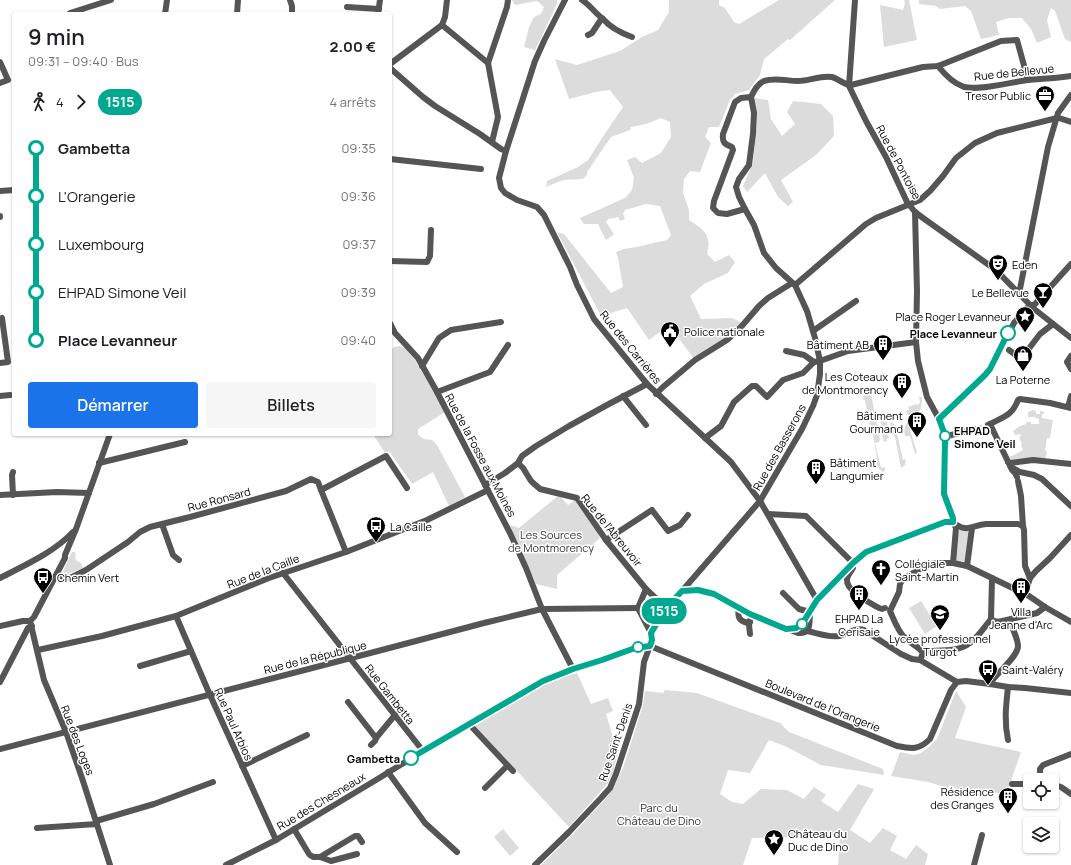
<!DOCTYPE html>
<html lang="fr">
<meta charset="utf-8">
<style>
:root{--surface:#fff;--page:#f6f6f6;--text:#202124;--muted:#757577;--accent:#1a73e8}
body{margin:0;font-family:Manrope,sans-serif;background:var(--page);color:var(--text);height:100vh;display:flex;flex-direction:column;font-size:15px;white-space:nowrap}
*{box-sizing:border-box;margin:0}
p{font-size:13px;color:var(--muted)}
.icon{flex:none;width:22px;height:22px;fill:none;stroke:currentColor;stroke-width:2;stroke-linecap:round;stroke-linejoin:round}
.map{position:relative;flex:1;overflow:hidden}
.side{position:absolute;left:12px;top:12px;width:380px;height:424px;display:flex;flex-direction:column;background:var(--surface);border-radius:4px;box-shadow:0 1px 3px #0004}
.side>*{flex:none}
.badge{padding:0 8px;border-radius:13px;font-size:14px;line-height:26px}
.tools{position:absolute;left:1023px;top:773px;display:grid;gap:8px}
.tools a{display:grid;place-items:center;width:36px;height:36px;border-radius:4px;background:var(--surface);box-shadow:0 1px 3px #0004;font-size:20px}
.map>.badge{position:absolute;translate:-50% -50%;box-shadow:0 0 0 2px #fff}
.legs{display:flex;align-items:center;gap:6px;height:44px;padding:0 16px;font-size:13px}
.legs p{margin-inline-start:auto}
.headline{display:flex;align-items:center;justify-content:space-between;height:68px;padding:0 16px}
h1{font-size:22px;font-weight:600;line-height:30px}
.cta{display:flex;gap:8px;margin-top:auto;padding:8px 16px}
.cta a{flex:1;height:46px;border-radius:4px;background:var(--accent);color:#fff;font-size:16px;font-weight:600;line-height:46px;text-align:center}
.cta a+a{background:var(--page);color:var(--text)}
ul{padding:0 16px;list-style:none}
li{display:flex;align-items:center;gap:14px;height:48px;font-size:15px}
li i{display:grid;place-items:center;width:6px;height:100%;margin:0 5px;background:currentColor}
li i::after{content:'';width:10px;height:10px;margin:-5px;border:3px solid;border-radius:50%;background:var(--surface)}
li p{margin-inline-start:auto}
li:first-child i{background:linear-gradient(#0000 50%,currentColor 0)}
li:last-child i{background:linear-gradient(currentColor 50%,#0000 0)}
.map>svg:first-child{display:block}
.green{fill:#dcdcdc}
.lines{fill:none;stroke-linecap:round;stroke-linejoin:round}
.minor-tunnel{stroke:#d9d9d9;stroke-width:6;stroke-dasharray:6 3;stroke-linecap:butt}
.minor{stroke:#555;stroke-width:6}
.line-1-casing{stroke:#fff;stroke-width:9}
.line-1{stroke:#00a88f;stroke-width:6}
.stop-1-dot{fill:#fff;stroke:#00a88f;stroke-width:2}
.labels{text-anchor:middle;dominant-baseline:central;stroke-width:3;stroke-linejoin:round;paint-order:stroke}
.street-label{font-size:11px;fill:#000;stroke:#fff}
.poi-label{font-size:11px;fill:#000;stroke:#fff;text-anchor:start}
.stop-label{font-size:11px;font-weight:bold;fill:#000;stroke:#fff;text-anchor:end}
.park-label{font-size:11px;fill:#333;stroke:#fff}
</style>
<div class="map">
<svg width="1071" height="865" viewBox="0 0 1071 865">
<rect width="100%" height="100%" fill="#fff"/>
<g class="green">
<polygon points="512,0 557,0 557,4 535,50 524,47 529,27 534,17 541,14 544,7 537,1 515,5"/>
<path d="M669,0H719V5L725,8L734,22L739,24L779,0H835L790,40L788,39L764,59L760,75L749,90L735,94L730,100L719,127H709L705,137L711,143L700,172L690,171L684,179L683,193L689,210V220C704,230 712,234 707,254L715,262L729,255L735,262L728,273L704,284L690,296L701,319L732,318L742,323L728,336L694,359L669,325L649,340L627,308L601,316L557,232L564,234L611,293L623,287L618,258L616,252L624,249L636,247L667,240L671,235L660,206L646,204L625,210L623,214L625,219L620,221L618,217L608,219L606,222L614,234L606,240L598,224H584L580,218L625,198L632,190L634,178L627,160L635,157L642,163L661,153L671,137L670,122L661,118L646,124L631,127L630,130L611,137L587,172V175L583,179L563,180L546,187L547,181L578,167L588,160L606,132L623,107L610,90L596,92L569,99L555,59L577,65L620,51L642,37L658,30L669,12Z"/>
<polygon points="904,0 909,0 917,40 884,47 880,5 903,10 905,3"/>
<polygon points="919,0 1071,0 1071,42 1065,39 1055,11 1051,8 1047,20 1051,37 1037,43 1031,29 1022,18 1009,18 996,22 999,35 981,39 971,11 965,6 940,9 936,6 919,4"/>
<polygon points="754,98 768,100 771,119 782,136 795,124 787,112 793,101 821,104 833,116 834,136 816,155 781,180 793,202 788,206 778,197 765,173 747,192 743,186 753,163 757,123"/>
<polygon points="400,346 406,349 415,360 445,412 418,429 418,435 424,439 432,440 437,445 465,497 449,506 433,472 412,484 389,451 385,453 373,434 390,434 390,351 394,347"/>
<path d="M868,391L871,394L880,439L879,442L875,443L881,468L885,467V470L884,472C877,470 877,464 875,458H877L873,435L871,432L865,400H863L864,394Z"/>
<path d="M919,397H922C922,403 922,414 914,415C912,415 909,414 907,414L906,411L909,410L908,407L916,404L917,405L920,403Z"/>
<polygon points="1033,410 1036,411 1036,414 1040,414 1040,411 1044,412 1044,414 1042,414 1042,418 1053,420 1050,438 1047,438 1045,451 1047,451 1045,460 1011,463 1010,457 1023,450 1021,445 1022,444 1019,437 1021,436 1020,434 1015,435 1013,431 1020,426 1026,424 1026,422 1031,422 1031,424 1039,424 1039,419 1036,418 1035,417 1028,417 1028,412"/>
<path d="M879,415C885,417 887,422 888,427L887,428L889,438L887,439V441L884,442L882,434L883,433Z"/>
<path d="M918,419L921,423H917L910,425L909,426L917,453L915,454L910,436H905C903,425 907,420 918,419Z"/>
<polygon points="892,422 899,429 900,433 897,434 903,460 906,459 905,465 901,468 895,437 892,431 890,423"/>
<polygon points="559,495 568,505 575,500 595,527 600,538 557,575 557,589 536,584 510,525 519,528"/>
<polygon points="959,529 968,531 969,533 966,562 954,561"/>
<polygon points="72,552 75,552 76,556 75,557 76,560 81,563 83,568 66,575 63,571"/>
<polygon points="921,601 937,626 925,634 909,608"/>
<polygon points="661,610 651,627 642,611"/>
<polygon points="577,673 591,704 608,698 613,711 606,714 616,747 619,747 613,772 608,783 569,827 474,725 546,683 558,678"/>
<polygon points="665,690 697,693 780,723 789,732 883,769 884,775 821,765 787,747 769,740 750,773 728,770 720,794 732,802 743,804 761,789 787,790 804,799 814,787 826,795 821,801 838,812 858,784 874,789 850,830 870,843 883,828 897,836 890,850 906,859 916,845 928,854 925,865 838,865 840,836 752,838 743,865 541,865 572,835 608,796 615,785 623,768 643,705 645,691 663,693"/>
<polygon points="956,691 966,707 955,738 1021,752 1006,795 979,789 967,793 963,793 950,785 948,788 928,782 891,776 900,752 914,755 921,753 929,747 937,739"/>
<polygon points="503,829 519,848 510,856 494,837"/>
</g>
<g class="lines">
<polyline class="minor-tunnel" points="977,429 988,425"/>
<g class="minor">
<polyline points="290,0 292,6 292,14"/>
<polyline points="447,0 445,17 442,25 488,63"/>
<polyline points="565,0 544,41 535,61 506,151 499,178 501,188 505,193 517,200 537,207 544,215 570,267 577,285 594,319 647,384 731,462 760,501 817,600"/>
<path d="M582,0C590,5 595,13 603,19C611,28 621,33 632,37"/>
<polyline points="855,0 849,86 866,121 886,157 907,202 915,212 923,218 996,270 1033,308 1071,338"/>
<polyline points="347,7 379,9"/>
<polyline points="70,13 111,0"/>
<polyline points="165,14 167,0"/>
<polyline points="237,14 238,0"/>
<polyline points="378,14 380,0"/>
<polyline points="588,35 592,33 602,18"/>
<polyline points="0,62 8,80 0,83"/>
<polyline points="390,64 442,25"/>
<path d="M938,66C945,75 953,83 964,87C978,91 1012,82 1028,80C1042,79 1057,78 1071,76"/>
<polyline points="390,68 423,97 435,106 480,134 501,149 506,151"/>
<path d="M751,97L754,113L753,134L749,165L739,179L736,187L739,197L745,209L727,214L718,213L713,208L714,201L733,150L732,147C724,144 722,142 723,134L735,102L741,98L751,97C754,91 757,84 764,81C775,77 787,81 798,81C809,81 821,75 832,77C839,79 844,85 851,85L923,67L938,66L1001,41L1017,40L1028,80"/>
<polyline points="492,142 498,117 488,63 507,7 508,0"/>
<polyline points="390,159 481,169"/>
<polyline points="0,191 14,190"/>
<polyline points="915,212 917,291 916,342 918,361 927,397 939,419 946,438 945,441 945,494 953,518 953,522 956,528 953,563"/>
<polyline points="0,216 0,217"/>
<polyline points="390,261 427,262 430,256 431,230"/>
<polyline points="795,285 866,224 876,218 920,200 930,191 943,176 956,158 975,143 997,133 1057,118 1059,118 1071,122"/>
<polyline points="1019,294 1048,147 1058,113 1071,95"/>
<polyline points="0,319 2,318 8,362 0,363"/>
<polyline points="390,323 395,333 418,358 437,392 510,533 526,568 542,609 573,669"/>
<polyline points="813,331 856,301"/>
<polyline points="1009,350 1021,359 1040,334 1053,324"/>
<polyline points="786,351 804,355 814,362"/>
<polyline points="1071,356 1067,362 1071,369"/>
<polyline points="422,366 439,338 451,330 501,322"/>
<polyline points="437,392 490,372 508,345"/>
<polyline points="656,394 663,387 695,360 727,340 741,327 759,306 768,298 792,283"/>
<polyline points="0,396 10,395"/>
<polyline points="623,396 646,425"/>
<polyline points="1068,407 1071,396"/>
<polyline points="939,419 985,375 990,369 1005,339 1014,323 1027,308 1035,304 1071,264"/>
<polyline points="990,424 1012,470 1015,473 1017,477"/>
<path d="M988,425C1003,417 1012,416 1018,400L1020,399L1050,403L1071,408"/>
<polyline points="705,438 721,426 734,402 752,386 756,386 767,397 783,380 803,373 814,362 820,361 848,351 916,342"/>
<polyline points="946,438 951,435 977,429"/>
<polyline points="1008,462 1011,463 1033,460 1071,464"/>
<polyline points="99,463 185,442"/>
<polyline points="518,463 523,468 531,481 540,489 577,498 606,540 646,589 666,608"/>
<polyline points="1011,467 1020,472 1034,475 1042,479 1071,506"/>
<polyline points="1018,481 1021,496 1023,526 1024,530 1025,566 1030,578"/>
<polyline points="485,485 505,473 518,463 522,456 536,446 569,426 607,405 647,384"/>
<polyline points="321,490 386,456 407,488"/>
<polyline points="0,495 57,492 89,493"/>
<polyline points="13,495 12,475 13,472"/>
<polyline points="768,514 806,516 853,563"/>
<path d="M953,522C967,534 972,525 986,524C997,524 1007,524 1018,524L1023,526"/>
<polyline points="162,524 173,555 179,560"/>
<polyline points="606,540 652,510 668,531 680,525 688,515"/>
<path d="M850,566L853,568C851,572 847,575 847,580C846,591 870,603 879,608L882,609L885,608"/>
<polyline points="967,566 972,528"/>
<polyline points="283,573 423,751"/>
<polyline points="57,574 63,577 70,578 86,570 128,542 140,532 150,527 190,517 286,491 311,479 318,482 321,490 346,552"/>
<path d="M0,578C25,565 53,553 73,532"/>
<path d="M682,591L698,590L714,594L750,614L798,633C812,634 809,623 810,612"/>
<polyline points="783,593 799,609 810,612"/>
<polyline points="1025,594 1030,578 1036,571 1050,558 1071,535"/>
<polyline points="638,608 646,589"/>
<path d="M739,608C737,617 739,621 748,623L750,622"/>
<polyline points="176,616 210,695 276,840"/>
<polyline points="991,619 994,621 998,622 1037,613 1045,607"/>
<polyline points="991,619 992,578"/>
<polyline points="750,620 749,625 750,634"/>
<path d="M804,620L807,631C817,633 829,638 839,636C847,634 855,627 864,630L901,654L912,659L920,660L957,682"/>
<polyline points="30,621 44,680 66,732 82,778 110,865"/>
<polyline points="30,621 34,617 65,558 65,555 76,529 110,434"/>
<polyline points="0,626 23,621 30,621"/>
<polyline points="786,629 797,628 802,624 813,605 819,597 853,563 866,551 945,522 953,522"/>
<polyline points="651,633 666,608 670,604 682,591 760,501 802,429 813,406 817,395 820,374 820,361 815,338 807,311 795,285 776,268 764,253 754,225 745,209"/>
<path d="M650,646L897,746C912,749 919,750 930,739L951,690L957,682"/>
<polyline points="38,650 102,636 176,616 269,578 346,552 427,520 488,490"/>
<path d="M923,653C932,650 941,651 950,650C972,648 979,634 991,619"/>
<path d="M920,660L923,653C920,647 911,644 906,639C898,632 894,620 890,611L899,592L900,584L903,579L918,570L931,564L937,563H953L967,566L992,578L1029,596L1045,607L1071,622"/>
<polyline points="140,666 191,651"/>
<polyline points="0,682 28,628 32,626"/>
<polyline points="957,682 966,681 990,684 1008,687 1025,688 1071,693"/>
<path d="M990,684C996,673 1018,657 1018,646C1018,639 1012,627 1009,620"/>
<polyline points="348,702 376,738"/>
<polyline points="469,724 513,771"/>
<path d="M1008,740C1004,721 1006,706 1008,687"/>
<polyline points="371,745 375,741 376,738 395,715"/>
<polyline points="0,749 378,651 484,623 542,609 638,608"/>
<polyline points="242,766 307,735"/>
<polyline points="388,772 425,823 457,852"/>
<polyline points="1040,780 1040,769 1043,765 1071,754"/>
<polyline points="1012,784 1030,784"/>
<polyline points="1052,784 1061,787 1071,794"/>
<polyline points="485,788 507,766"/>
<polyline points="96,821 154,804 213,782"/>
<polyline points="37,828 97,824"/>
<path d="M294,829L309,854C312,858 315,857 320,857L355,836H358L362,842"/>
<polyline points="320,857 331,861 357,854"/>
<polyline points="226,865 276,840 376,780 423,751 543,681 573,669 602,661 635,648 650,646"/>
<polyline points="535,865 569,832 601,798 610,788 616,774 639,704 644,662 652,640 651,633 638,608"/>
<polyline points="974,865 982,835"/>
</g>
</g>
<g class="lines">
<g class="line-1-casing">
<polyline id="line-1" points="411,758 543,681 573,669 602,660 635,648 650,646 652,640 651,633 666,608 682,591 698,590 714,594 750,614 786,629 796,628 802,624 817,600 853,563 866,552 945,522 953,522 953,518 944,494 945,441 946,438 939,419 985,375 990,369 1008,333"/>
</g>
<use href="#line-1" class="line-1"/>
</g>
<defs>
<g id="office-pin" transform="scale(1)"><path d="M0 17L-7.5 6A9.5 9.5 0 1 1 7.5 6Z" fill="#000" stroke="#fff"/><path d="M-6-3h4V-5.5h4V-3h4V5H-6ZM-1-4.5V-3h2v-1.5ZM-6 0V1H6V0Z" fill="#fff"/></g>
<g id="theatre-pin" transform="scale(1)"><path d="M0 17L-7.5 6A9.5 9.5 0 1 1 7.5 6Z" fill="#000" stroke="#fff"/><path d="M-5-5.5Q0-4 5-5.5V0Q5 5 0 6Q-5 5-5 0ZM-3.3-2.5H-1v1.5H-3.3ZM1-2.5H3.3v1.5H1ZM-2.8 1Q0 5.5 2.8 1Z" fill="#fff"/></g>
<g id="bar-pin" transform="scale(1)"><path d="M0 17L-7.5 6A9.5 9.5 0 1 1 7.5 6Z" fill="#000" stroke="#fff"/><path d="M-6-5H6L.8 .8V4.5H3.5V6h-7V4.5H-.8V.8Z" fill="#fff"/></g>
<g id="sight-pin" transform="scale(1)"><path d="M0 17L-7.5 6A9.5 9.5 0 1 1 7.5 6Z" fill="#000" stroke="#fff"/><path d="M0-6L1.8-2.2L6-1.7L2.9 1.2L3.7 5.4L0 3.3L-3.7 5.4L-2.9 1.2L-6-1.7L-1.8-2.2Z" fill="#fff"/></g>
<g id="civic-pin" transform="scale(1)"><path d="M0 17L-7.5 6A9.5 9.5 0 1 1 7.5 6Z" fill="#000" stroke="#fff"/><path d="M-.6-6.5H3V-4.5H.6V-3L4-1V1h2V6H-6V1h2V-1L-.6-3ZM-1.2 2.5V6h2.4V2.5Z" fill="#fff"/></g>
<g id="building-pin" transform="scale(1)"><path d="M0 17L-7.5 6A9.5 9.5 0 1 1 7.5 6Z" fill="#000" stroke="#fff"/><path d="M-4-6H4V6H1V3H-1V6H-4ZM-2.5-4.3h1.7v1.8h-1.7ZM.8-4.3h1.7v1.8H.8ZM-2.5-1h1.7V.8h-1.7ZM.8-1h1.7V.8H.8Z" fill="#fff"/></g>
<g id="shop-pin" transform="scale(1)"><path d="M0 17L-7.5 6A9.5 9.5 0 1 1 7.5 6Z" fill="#000" stroke="#fff"/><path d="M-5-2.5h2.3a2.7 3.5 0 0 1 5.4 0H5L5.5 6h-11ZM-1.5-2.5h3a1.5 2.3 0 0 0-3 0Z" fill="#fff"/></g>
<g id="bus-pin" transform="scale(1)"><path d="M0 17L-7.5 6A9.5 9.5 0 1 1 7.5 6Z" fill="#000" stroke="#fff"/><path d="M-5-6H5V4H4V6H2V4H-2V6H-4V4H-5ZM-3.5-4V0h7V-4ZM-3.5 1.2v1.5H-2V1.2ZM2 1.2v1.5H3.5V1.2Z" fill="#fff"/></g>
<g id="church-pin" transform="scale(1)"><path d="M0 17L-7.5 6A9.5 9.5 0 1 1 7.5 6Z" fill="#000" stroke="#fff"/><path d="M-1.2-6h2.4v3.5h3.3v2.4h-3.3V6h-2.4V-.1h-3.3v-2.4h3.3Z" fill="#fff"/></g>
<g id="school-pin" transform="scale(1)"><path d="M0 17L-7.5 6A9.5 9.5 0 1 1 7.5 6Z" fill="#000" stroke="#fff"/><path d="M0-5L7-2L0 1L-7-2ZM-4 1L0 2.5L4 1V4Q0 6-4 4Z" fill="#fff"/></g>
</defs>
<g fill-rule="evenodd">
<use href="#office-pin" x="1045" y="95"/>
<use href="#theatre-pin" x="998" y="264"/>
<use href="#bar-pin" x="1043" y="292"/>
<use href="#sight-pin" x="1025" y="316"/>
<use href="#civic-pin" x="670" y="331"/>
<use href="#building-pin" x="883" y="344"/>
<use href="#shop-pin" x="1023" y="355"/>
<use href="#building-pin" x="902" y="382"/>
<use href="#building-pin" x="917" y="421"/>
<use href="#building-pin" x="816" y="468"/>
<use href="#bus-pin" x="376" y="526"/>
<use href="#church-pin" x="881" y="569"/>
<use href="#bus-pin" x="43" y="577"/>
<use href="#building-pin" x="1021" y="587"/>
<use href="#building-pin" x="859" y="594"/>
<use href="#school-pin" x="940" y="614"/>
<use href="#bus-pin" x="988" y="669"/>
<use href="#building-pin" x="1008" y="797"/>
<use href="#sight-pin" x="774" y="839"/>
</g>
<g class="stop-1-dot">
<circle cx="1008" cy="333" r="7"/>
<circle cx="945" cy="436" r="5"/>
<circle cx="802" cy="624" r="5"/>
<circle cx="638" cy="647" r="5"/>
<circle cx="411" cy="758" r="7"/>
</g>
<g class="labels">
<g class="street-label">
<text transform="translate(1014 72) rotate(-6)">Rue de Bellevue</text>
<text transform="translate(899 162) rotate(62)">Rue de Pontoise</text>
<text transform="translate(631 347) rotate(51)">Rue des Carrières</text>
<text transform="translate(779 447) rotate(-61)">Rue des Basserons</text>
<text transform="translate(481 455) rotate(62)">Rue de la Fosse aux Moines</text>
<text transform="translate(219 499) rotate(-15)">Rue Ronsard</text>
<text transform="translate(612 530) rotate(51)">Rue de l'Abreuvoir</text>
<text transform="translate(263 571) rotate(-21)">Rue de la Caille</text>
<text transform="translate(315 657) rotate(-14)">Rue de la République</text>
<text transform="translate(390 694) rotate(52)">Rue Gambetta</text>
<text transform="translate(823 705) rotate(22)">Boulevard de l'Orangerie</text>
<text transform="translate(234 724) rotate(66)">Rue Paul Arbios</text>
<text transform="translate(78 740) rotate(69)">Rue des Loges</text>
<text transform="translate(615 742) rotate(-71)">Rue Saint-Denis</text>
<text transform="translate(321 801) rotate(-31)">Rue des Chesneaux</text>
</g>
<g class="poi-label">
<text x="1031" y="95" text-anchor="end">Tresor Public</text>
<text x="1012" y="264">Eden</text>
<text x="1029" y="292" text-anchor="end">Le Bellevue</text>
<text x="1011" y="316" text-anchor="end">Place Roger Levanneur</text>
<text x="684" y="331">Police nationale</text>
<text x="869" y="344" text-anchor="end">Bâtiment AB</text>
<text x="888" y="376" text-anchor="end">Les Coteaux<tspan x="888" dy="13">de Montmorency</tspan></text>
<text x="1023" y="379" text-anchor="middle">La Poterne</text>
<text x="903" y="415" text-anchor="end">Bâtiment<tspan x="903" dy="13">Gourmand</tspan></text>
<text x="830" y="462">Bâtiment<tspan x="830" dy="13">Langumier</tspan></text>
<text x="390" y="526">La Caille</text>
<text x="895" y="563">Collégiale<tspan x="895" dy="13">Saint-Martin</tspan></text>
<text x="57" y="577">Chemin Vert</text>
<text x="1021" y="611" text-anchor="middle">Villa<tspan x="1021" dy="13">Jeanne d'Arc</tspan></text>
<text x="859" y="618" text-anchor="middle">EHPAD La<tspan x="859" dy="13">Cerisaie</tspan></text>
<text x="940" y="638" text-anchor="middle">Lycée professionnel<tspan x="940" dy="13">Turgot</tspan></text>
<text x="1002" y="669">Saint-Valéry</text>
<text x="994" y="791" text-anchor="end">Résidence<tspan x="994" dy="13">des Granges</tspan></text>
<text x="788" y="833">Château du<tspan x="788" dy="13">Duc de Dino</tspan></text>
</g>
<g class="stop-label">
<text x="997" y="333">Place Levanneur</text>
<text x="954" y="430" text-anchor="start">EHPAD<tspan x="954" dy="13">Simone Veil</tspan></text>
<text x="400" y="758">Gambetta</text>
</g>
<g class="park-label">
<text x="551" y="534">Les Sources<tspan x="551" dy="13">de Montmorency</tspan></text>
<text x="659" y="807">Parc du<tspan x="659" dy="13">Château de Dino</tspan></text>
</g>
</g>
</svg>
<div class="tools">
<a><svg class="icon" aria-label="locate" viewBox="0 0 24 24"><circle cx="12" cy="12" r="6"/><path d="M12 2v4M12 18v4M2 12h4M18 12h4"/></svg></a>
<a><svg class="icon" aria-label="layers" viewBox="0 0 24 24"><path d="M12 4l9 5-9 5-9-5zM3 14l9 5 9-5"/></svg></a>
</div>
<b class="badge" style="left:664px;top:611px;background:#00a88f;color:#fff">1515</b>
<section class="side">
<div class="headline"><div><h1>9 min</h1><p>09:31 – 09:40 · Bus</p></div><b>2.00 €</b></div>
<div class="legs"><svg class="icon" aria-label="walk" viewBox="0 0 24 24"><circle cx="13" cy="4" r="2"/><path d="M13 8l-2 6 4 7M11 14l-3 7M7 12l3-4h3l4 4"/></svg>4<svg class="icon" aria-label="forward" viewBox="0 0 24 24"><path d="M9 5l7 7-7 7"/></svg><b class="badge" style="background:#00a88f;color:#fff">1515</b><p>4 arrêts</p></div>
<ul>
<li><i style="color:#00a88f"></i><b>Gambetta</b><p>09:35</p></li>
<li><i style="color:#00a88f"></i><span>L'Orangerie</span><p>09:36</p></li>
<li><i style="color:#00a88f"></i><span>Luxembourg</span><p>09:37</p></li>
<li><i style="color:#00a88f"></i><span>EHPAD Simone Veil</span><p>09:39</p></li>
<li><i style="color:#00a88f"></i><b>Place Levanneur</b><p>09:40</p></li>
</ul>
<div class="cta"><a>Démarrer</a><a>Billets</a></div>
</section>
</div>
